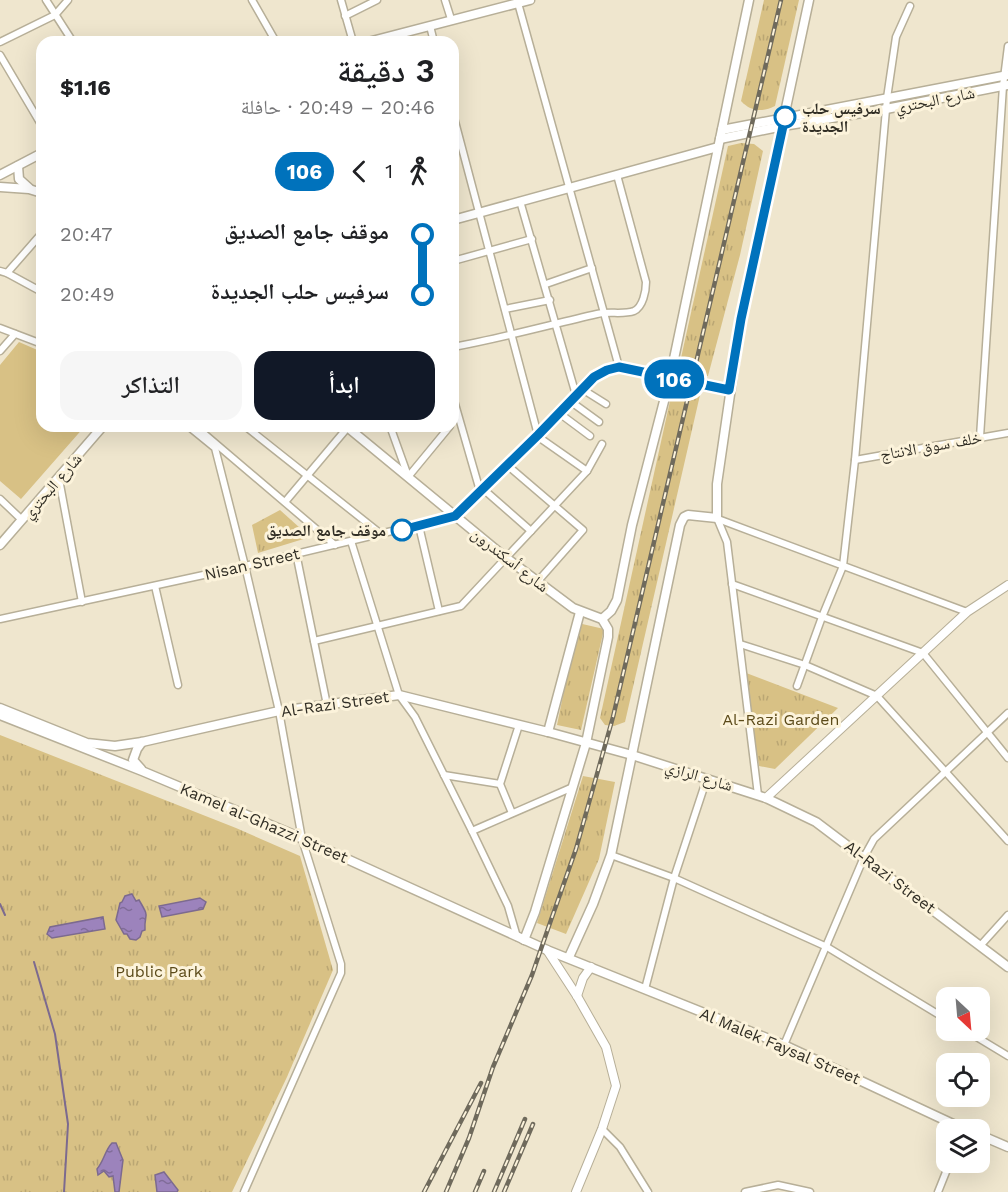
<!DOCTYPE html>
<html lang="ar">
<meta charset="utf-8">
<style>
:root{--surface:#fff;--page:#f6f6f6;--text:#202124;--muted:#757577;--accent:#111827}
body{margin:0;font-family:"Work Sans","Noto Naskh Arabic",sans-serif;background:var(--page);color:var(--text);direction:rtl;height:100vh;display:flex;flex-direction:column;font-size:22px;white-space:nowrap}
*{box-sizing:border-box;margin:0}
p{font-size:20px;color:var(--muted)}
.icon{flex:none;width:33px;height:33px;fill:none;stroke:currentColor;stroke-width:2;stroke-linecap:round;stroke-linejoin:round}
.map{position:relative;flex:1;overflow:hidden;direction:ltr}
.sheet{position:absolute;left:36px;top:36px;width:423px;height:396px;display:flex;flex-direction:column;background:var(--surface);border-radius:18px;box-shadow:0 6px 24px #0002;direction:rtl}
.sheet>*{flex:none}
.badge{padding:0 12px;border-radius:20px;font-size:21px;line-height:39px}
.needle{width:39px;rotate:154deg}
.controls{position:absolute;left:936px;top:987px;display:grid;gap:12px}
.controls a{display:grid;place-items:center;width:54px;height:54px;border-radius:12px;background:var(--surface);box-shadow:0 6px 24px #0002;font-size:30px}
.map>.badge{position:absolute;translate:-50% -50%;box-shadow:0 0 0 3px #fff}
.legs{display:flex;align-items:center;gap:9px;height:66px;padding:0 24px;font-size:20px}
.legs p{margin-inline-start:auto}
.head{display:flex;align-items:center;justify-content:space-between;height:102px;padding:0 24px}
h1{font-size:33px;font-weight:600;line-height:45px}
.button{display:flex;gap:12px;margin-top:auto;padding:12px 24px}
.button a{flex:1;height:69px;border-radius:18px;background:var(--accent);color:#fff;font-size:24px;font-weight:600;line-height:69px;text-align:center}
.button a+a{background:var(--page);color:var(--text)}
ul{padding:0 24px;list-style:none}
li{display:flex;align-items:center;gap:21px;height:60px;font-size:22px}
li i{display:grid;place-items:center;width:9px;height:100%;margin:0 8px;background:currentColor}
li i::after{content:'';width:15px;height:15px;margin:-8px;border:4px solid;border-radius:50%;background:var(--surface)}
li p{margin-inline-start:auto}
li:first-child i{background:linear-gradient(#0000 50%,currentColor 0)}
li:last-child i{background:linear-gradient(currentColor 50%,#0000 0)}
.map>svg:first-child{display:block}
.grass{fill:url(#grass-tufts)}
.pitch{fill:#d8c185}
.water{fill:url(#water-ripples);stroke:#7c6a8f;stroke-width:1.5}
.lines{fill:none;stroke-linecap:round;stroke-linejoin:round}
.stream{stroke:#7c6a8f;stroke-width:2}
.minor-casing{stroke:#b7af98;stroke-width:9}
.tertiary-casing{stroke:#b7af98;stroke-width:10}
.secondary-casing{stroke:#b7af98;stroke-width:11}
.minor{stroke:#fff;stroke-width:6}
.tertiary{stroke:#fff;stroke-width:8}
.secondary{stroke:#fff;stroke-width:8}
.rail-casing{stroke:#6f6a5c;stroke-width:4.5}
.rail{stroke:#fcf3db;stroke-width:2;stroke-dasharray:7;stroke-linecap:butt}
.line-1-casing{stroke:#fff;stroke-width:14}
.line-1{stroke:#0072bc;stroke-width:9}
.stop-1-dot{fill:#fff;stroke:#0072bc;stroke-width:3}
.labels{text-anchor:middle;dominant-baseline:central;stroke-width:6;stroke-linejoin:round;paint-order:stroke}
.street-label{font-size:16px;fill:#312e25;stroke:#fcf3db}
.stop-label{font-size:16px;font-weight:bold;fill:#312e25;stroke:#fcf3db;text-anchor:start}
.park-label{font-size:16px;fill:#5c4b1a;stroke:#fcf3db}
</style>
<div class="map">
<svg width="1008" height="1192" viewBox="0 0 1008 1192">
<defs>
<pattern id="grass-tufts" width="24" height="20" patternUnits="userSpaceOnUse" patternTransform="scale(1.5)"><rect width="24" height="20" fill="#d8c185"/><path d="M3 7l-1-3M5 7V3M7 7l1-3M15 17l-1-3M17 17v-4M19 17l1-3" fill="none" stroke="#baa673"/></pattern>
<pattern id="water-ripples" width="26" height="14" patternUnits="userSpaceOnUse" patternTransform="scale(1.5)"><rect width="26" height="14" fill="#9c83bc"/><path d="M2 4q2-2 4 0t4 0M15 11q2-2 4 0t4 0" fill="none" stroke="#806c99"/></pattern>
</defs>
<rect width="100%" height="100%" fill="#efe6ce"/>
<g class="grass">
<path d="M764,0H799L775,106C763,112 751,112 741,101Z"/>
<path d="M741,143L754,144L763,151L740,255L708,376C697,378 687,376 679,367L728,146Z"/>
<polygon points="683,389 696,392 700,395 625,722 614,726 605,725 600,718 672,392"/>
<polygon points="280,510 310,537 258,553 252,525"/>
<polygon points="578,623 604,629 581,730 557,725"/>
<polygon points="741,671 838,708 775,769 759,766"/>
<polygon points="0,735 236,828 300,856 333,970 287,1077 232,1192 0,1192"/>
<polygon points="583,776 615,782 599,859 566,934 537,923"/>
</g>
<polygon class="pitch" points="19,342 42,352 42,426 85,426 21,499 0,481 0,365"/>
<g class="water">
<path d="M132,894L136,901L139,900C151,920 144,911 145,930L142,931L140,937L136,940L130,939L127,934H124L116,920L120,903L122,902L125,896Z"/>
<polygon points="200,898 206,902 203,909 162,917 159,906"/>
<polygon points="103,917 105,929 52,938 47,934 50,927"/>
<path d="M112,1143H116L123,1160L119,1192H115L113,1176L109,1177L104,1171L98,1175L97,1169C104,1161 105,1150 112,1143Z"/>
<polygon points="164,1172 178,1190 177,1192 157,1192 155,1175"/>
</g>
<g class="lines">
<g class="stream">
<polyline points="0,904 5,915"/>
<polyline points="34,962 55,1034 68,1124 64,1192"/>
</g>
<g class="minor-casing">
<g id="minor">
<polyline points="46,0 73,42"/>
<polyline points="252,0 276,42"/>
<polyline points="341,0 353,42"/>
<polyline points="445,0 451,19"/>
<polyline points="518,3 619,367"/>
<polyline points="345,16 377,0"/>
<polyline points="430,26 434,42"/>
<polyline points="0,42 55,15 68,0"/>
<polyline points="0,55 42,126"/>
<polyline points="453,114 538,435"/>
<polyline points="520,201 576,395"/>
<polyline points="453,261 532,239"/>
<polyline points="0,271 7,273 42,292"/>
<polyline points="7,273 42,233"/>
<polyline points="546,284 592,268"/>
<polyline points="505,309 550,300"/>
<polyline points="0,328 42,344"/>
<path d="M453,347C502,338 549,325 597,314C609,311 623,315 634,311C643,307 646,291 646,282L617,175"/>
<polyline points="0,351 15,334"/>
<polyline points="582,389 606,404"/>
<polyline points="453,397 480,491"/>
<polyline points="570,401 599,422"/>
<polyline points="559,413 590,436"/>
<polyline points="188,426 215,448 245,566 279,711 302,839 341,964 341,973 244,1192"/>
<polyline points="195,426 335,545"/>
<polyline points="245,426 381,534"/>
<polyline points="390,426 408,476"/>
<polyline points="537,436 587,471"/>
<polyline points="980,437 1003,86 1008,46"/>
<polyline points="855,460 1008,433"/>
<polyline points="507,465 583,530 538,581"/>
<polyline points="408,477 450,426"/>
<polyline points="59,479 82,602"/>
<polyline points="482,488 531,531"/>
<polyline points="0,499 22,520"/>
<polyline points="285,502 348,427"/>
<polyline points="717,518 727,542 758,795"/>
<polyline points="718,519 967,612"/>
<polyline points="419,526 439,611"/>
<polyline points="351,541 399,695 415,717 472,831 508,906 517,937"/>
<polyline points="296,553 327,705"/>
<polyline points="732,584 923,653 1008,758"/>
<polyline points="155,586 178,685"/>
<polyline points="0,619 245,566 455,516 538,435 594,377 607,370 619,367 729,390"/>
<polyline points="314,641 461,606 587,471 602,444"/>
<polyline points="740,644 805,665 877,696 1008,841"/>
<polyline points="797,686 822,617 843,566 855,460 887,98 896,37 910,6"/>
<polyline points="444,775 500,784"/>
<polyline points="512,813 500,784 519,725"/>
<polyline points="472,831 573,787"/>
<polyline points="611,855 674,878 827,947 946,1019"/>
<polyline points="980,946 1008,915"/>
<polyline points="645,989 674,878 707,778"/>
<polyline points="965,1030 1008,1056"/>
<polyline points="784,1045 864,857 874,839 1008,713"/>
<polyline points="602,1129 620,1147 648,1192"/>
<polyline points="745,1192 778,1185 810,1192"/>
<polyline points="938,1192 950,1162"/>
</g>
</g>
<g class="tertiary-casing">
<g id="tertiary">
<polyline points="766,798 967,612 1008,585"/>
<polyline points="547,950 577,996 606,1047 616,1086 602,1129 576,1192"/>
<polyline points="577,996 583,978 591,967"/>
</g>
</g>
<g class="secondary-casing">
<g id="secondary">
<polyline points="368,42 530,0"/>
<polyline points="722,130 1008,75"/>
<polyline points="720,139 783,126 886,109 1008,85"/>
<polyline points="18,166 19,179 29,188"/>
<polyline points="0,175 42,153"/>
<polyline points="0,187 29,189 42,193"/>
<polyline points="453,220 718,147"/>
<polyline points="346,426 505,557 573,608 602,619 608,629 608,637 586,743 535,912 524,940"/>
<polyline points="0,545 103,426"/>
<polyline points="602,619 611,611 617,600 632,525 670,378 749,0"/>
<polyline points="0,708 87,743 115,746 142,742 279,711 399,695 548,732 632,755 766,798 816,822 1008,967"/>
<polyline points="0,715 142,771 292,834 547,950 784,1045 966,1130"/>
<polyline points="548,732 580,612"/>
<polyline points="141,769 133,760 137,749 142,742"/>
<polyline points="569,957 593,904 611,855 680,525 684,517 688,515 717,518 717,484 741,319 809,0"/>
<polyline points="980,1135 1008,1147"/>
</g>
</g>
<use href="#minor" class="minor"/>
<use href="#tertiary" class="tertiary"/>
<use href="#secondary" class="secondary"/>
<g class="rail-casing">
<g id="rail">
<polyline points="424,1192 481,1083"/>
<polyline points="446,1192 469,1138 493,1067 532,975 551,920 576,849 613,717 781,0"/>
<polyline points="475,1192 484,1171"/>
<polyline points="494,1192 525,1119"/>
<polyline points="504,1192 533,1124"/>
</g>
</g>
<use href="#rail" class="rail"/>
</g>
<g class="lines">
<g class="line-1-casing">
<polyline id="line-1" points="402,530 455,516 538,435 594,377 607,370 619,367 729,390 741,319 785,117"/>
</g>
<use href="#line-1" class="line-1"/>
</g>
<g class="stop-1-dot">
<circle cx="785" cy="117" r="10"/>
<circle cx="402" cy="530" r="10"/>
</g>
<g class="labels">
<g class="street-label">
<text transform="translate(935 100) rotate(-11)">شارع البحتري</text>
<text transform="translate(931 446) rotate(-10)">خلف سوق الانتاج</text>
<text transform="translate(52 486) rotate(-49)">شارع البحتري</text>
<text transform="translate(510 560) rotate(38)">شارع أسكندرون</text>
<text transform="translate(252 564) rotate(-13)">Nisan Street</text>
<text transform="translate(335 704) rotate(-8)">Al-Razi Street</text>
<text transform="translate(699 776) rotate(17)">شارع الرازي</text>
<text transform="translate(264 823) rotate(23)">Kamel al-Ghazzi Street</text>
<text transform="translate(890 877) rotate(37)">Al-Razi Street</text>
<text transform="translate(780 1046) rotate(23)">Al Malek Faysal Street</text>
</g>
<g class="stop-label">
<text x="802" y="108">سرفيس حلب<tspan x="802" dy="18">الجديدة</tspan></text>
<text x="386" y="530" text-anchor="end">موقف جامع الصديق</text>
</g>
<g class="park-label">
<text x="781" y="719">Al-Razi Garden</text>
<text x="159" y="971">Public Park</text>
</g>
</g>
</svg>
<div class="controls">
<a><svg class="needle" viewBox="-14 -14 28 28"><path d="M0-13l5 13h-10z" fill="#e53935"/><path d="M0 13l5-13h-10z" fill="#757577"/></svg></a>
<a><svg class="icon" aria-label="locate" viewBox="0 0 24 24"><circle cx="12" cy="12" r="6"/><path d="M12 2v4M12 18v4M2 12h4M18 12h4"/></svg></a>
<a><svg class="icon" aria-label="layers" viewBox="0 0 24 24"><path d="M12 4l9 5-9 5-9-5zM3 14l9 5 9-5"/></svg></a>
</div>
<b class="badge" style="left:674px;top:379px;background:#0072bc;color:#fff">106</b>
<section class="sheet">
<div class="head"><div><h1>3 دقيقة</h1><p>20:46 – 20:49 · حافلة</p></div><b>$1.16</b></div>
<div class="legs"><svg class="icon" aria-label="walk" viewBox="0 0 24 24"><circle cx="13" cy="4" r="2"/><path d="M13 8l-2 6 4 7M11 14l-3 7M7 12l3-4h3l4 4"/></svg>1<svg class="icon" aria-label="back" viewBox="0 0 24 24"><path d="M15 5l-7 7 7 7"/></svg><b class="badge" style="background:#0072bc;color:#fff">106</b></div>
<ul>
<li><i style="color:#0072bc"></i><b>موقف جامع الصديق</b><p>20:47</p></li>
<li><i style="color:#0072bc"></i><b>سرفيس حلب الجديدة</b><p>20:49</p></li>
</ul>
<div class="button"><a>ابدأ</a><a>التذاكر</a></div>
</section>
</div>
